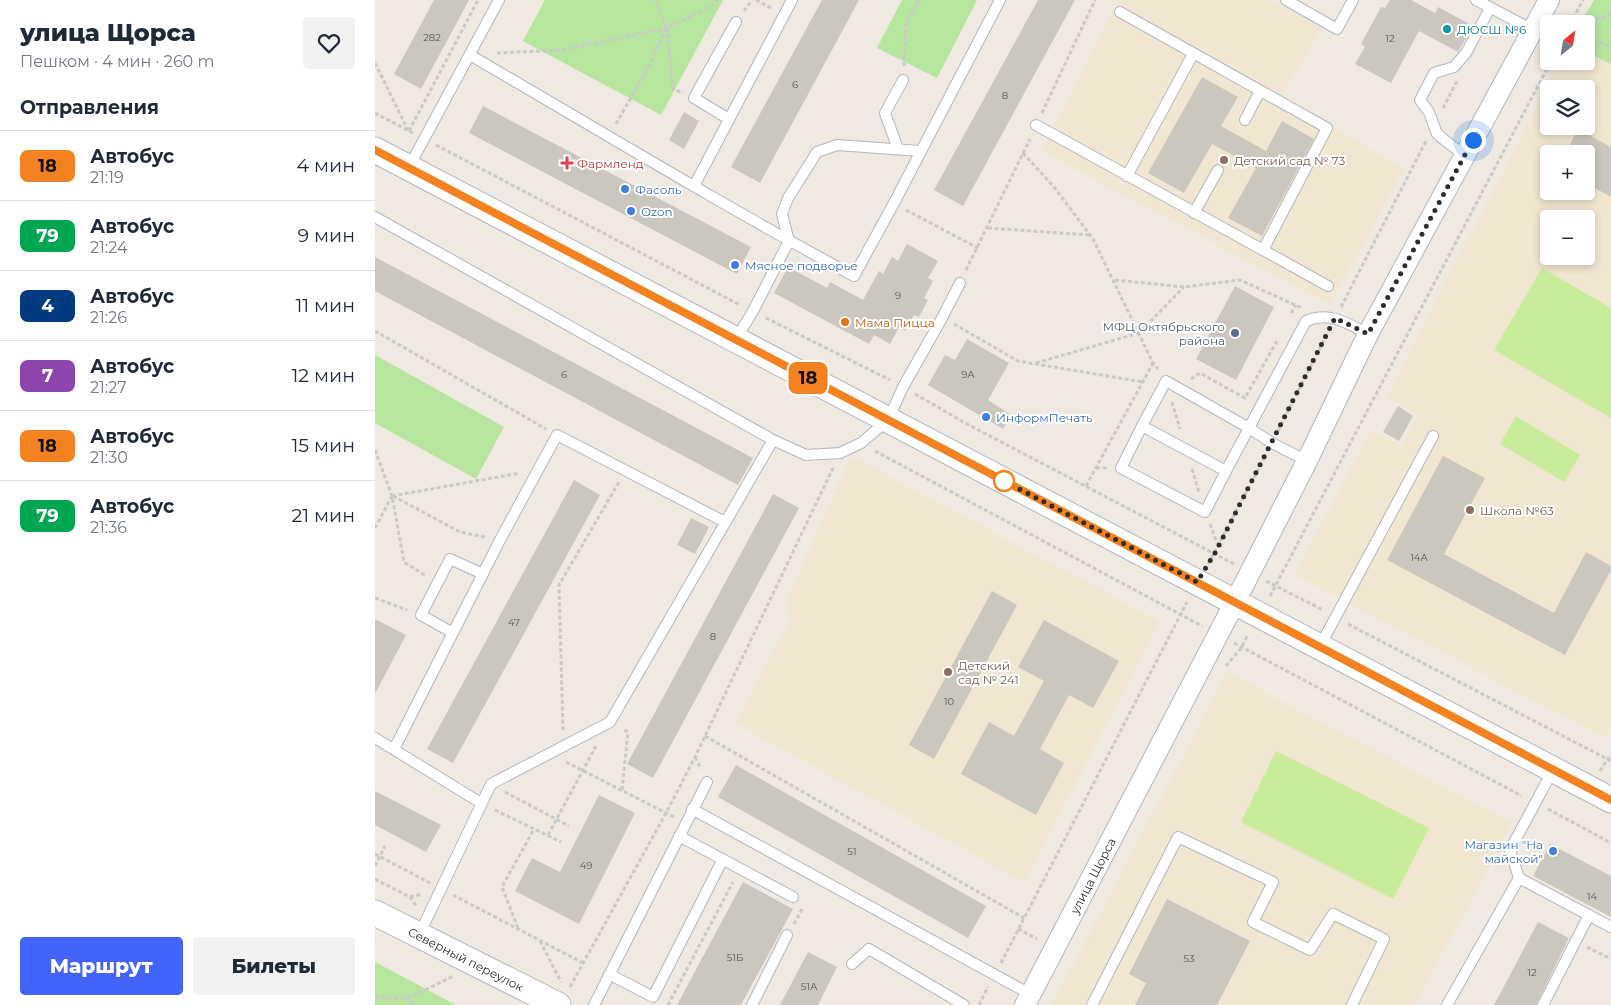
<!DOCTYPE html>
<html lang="ru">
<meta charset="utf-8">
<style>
:root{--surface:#fff;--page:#f2f2f3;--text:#1f2937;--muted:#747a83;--line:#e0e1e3;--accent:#4264fb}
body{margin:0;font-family:Montserrat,sans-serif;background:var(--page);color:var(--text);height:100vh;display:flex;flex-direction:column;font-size:19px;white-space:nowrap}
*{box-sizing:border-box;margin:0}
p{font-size:16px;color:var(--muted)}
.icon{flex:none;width:28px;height:28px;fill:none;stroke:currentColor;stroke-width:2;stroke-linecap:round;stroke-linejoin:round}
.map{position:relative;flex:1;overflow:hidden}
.drawer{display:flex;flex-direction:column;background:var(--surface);width:375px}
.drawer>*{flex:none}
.badge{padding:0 10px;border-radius:8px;font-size:18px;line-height:32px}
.needle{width:32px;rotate:30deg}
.fabs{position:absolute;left:1165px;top:15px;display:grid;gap:10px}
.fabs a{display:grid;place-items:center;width:55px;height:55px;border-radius:5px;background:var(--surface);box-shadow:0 2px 8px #0003;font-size:25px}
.you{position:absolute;width:25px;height:25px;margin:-12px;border:4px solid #fff;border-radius:50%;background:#1a73e8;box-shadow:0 0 0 8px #1a73e833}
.map>.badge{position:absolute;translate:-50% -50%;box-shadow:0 0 0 2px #fff}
h2{padding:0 20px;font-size:19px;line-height:45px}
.round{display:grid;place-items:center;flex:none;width:52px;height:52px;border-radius:5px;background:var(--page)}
.summary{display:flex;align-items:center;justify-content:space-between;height:85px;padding:0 20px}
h1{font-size:24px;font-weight:800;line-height:38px}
.primary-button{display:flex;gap:10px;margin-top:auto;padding:10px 20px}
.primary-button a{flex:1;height:58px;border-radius:5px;background:var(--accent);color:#fff;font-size:20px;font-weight:800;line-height:58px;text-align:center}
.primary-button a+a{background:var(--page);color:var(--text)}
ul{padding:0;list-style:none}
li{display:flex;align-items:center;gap:15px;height:70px;padding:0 20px;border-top:1px solid var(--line)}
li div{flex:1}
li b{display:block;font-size:19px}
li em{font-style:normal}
li .badge{min-width:55px;font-weight:700;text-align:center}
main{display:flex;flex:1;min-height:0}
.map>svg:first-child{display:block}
.education{fill:#f0e6d1;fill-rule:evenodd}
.green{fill:#b6e59e}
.pitch{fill:#c9ec9a}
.building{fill:#cbc7bf}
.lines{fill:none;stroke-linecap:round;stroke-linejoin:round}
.service-casing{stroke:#b4b7c1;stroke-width:12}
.minor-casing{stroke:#b4b7c1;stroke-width:22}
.tertiary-casing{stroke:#b4b7c1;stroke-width:27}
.path{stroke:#c9c9c9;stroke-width:3;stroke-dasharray:4 2.5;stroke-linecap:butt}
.service{stroke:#fff;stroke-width:10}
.minor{stroke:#fff;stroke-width:20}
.tertiary{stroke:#fff;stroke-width:25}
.line-casing{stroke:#fff;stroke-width:11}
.line{stroke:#f58220;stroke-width:8}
.walk{stroke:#2e2e2e;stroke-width:5;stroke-dasharray:0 9}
.culture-dot{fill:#0f9aa8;stroke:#fff;stroke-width:2}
.education-dot{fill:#8d6e63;stroke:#fff;stroke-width:2}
.health-dot{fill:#e0444e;stroke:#fff;stroke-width:2}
.shop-dot{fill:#3f7fe0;stroke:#fff;stroke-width:2}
.food-dot{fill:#e8710a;stroke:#fff;stroke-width:2}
.service-dot{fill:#5c6f8a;stroke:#fff;stroke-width:2}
.stop-dot{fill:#fff;stroke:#f58220;stroke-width:2.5}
.labels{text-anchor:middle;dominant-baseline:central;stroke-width:4;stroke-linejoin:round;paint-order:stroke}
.number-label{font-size:10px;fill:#555452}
.culture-label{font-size:12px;fill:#0d838f;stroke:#fff;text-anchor:start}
.education-label{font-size:12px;fill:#785e54;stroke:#fff;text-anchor:start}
.health-label{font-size:12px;fill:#be3a42;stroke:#fff;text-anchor:start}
.shop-label{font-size:12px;fill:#366cbe;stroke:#fff;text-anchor:start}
.food-label{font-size:12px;fill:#c56008;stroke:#fff;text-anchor:start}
.service-label{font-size:12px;fill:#4e5e75;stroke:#fff;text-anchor:end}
.street-label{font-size:12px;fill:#2e2e2e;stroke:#fff}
</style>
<main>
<section class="drawer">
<div class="summary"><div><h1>улица Щорса</h1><p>Пешком · 4 мин · 260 m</p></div><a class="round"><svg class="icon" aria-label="heart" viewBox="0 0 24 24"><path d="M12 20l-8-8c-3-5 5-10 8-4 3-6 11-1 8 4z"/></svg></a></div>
<h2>Отправления</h2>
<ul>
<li><span class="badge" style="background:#f58220;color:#111">18</span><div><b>Автобус</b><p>21:19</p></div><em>4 мин</em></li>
<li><span class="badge" style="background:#00a651;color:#fff">79</span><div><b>Автобус</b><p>21:24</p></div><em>9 мин</em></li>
<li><span class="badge" style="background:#003b80;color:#fff">4</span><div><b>Автобус</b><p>21:26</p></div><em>11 мин</em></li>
<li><span class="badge" style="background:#8e44ad;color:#fff">7</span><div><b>Автобус</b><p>21:27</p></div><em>12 мин</em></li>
<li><span class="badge" style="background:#f58220;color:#111">18</span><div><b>Автобус</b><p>21:30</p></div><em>15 мин</em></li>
<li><span class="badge" style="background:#00a651;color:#fff">79</span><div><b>Автобус</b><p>21:36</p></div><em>21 мин</em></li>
</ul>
<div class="primary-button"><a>Маршрут</a><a>Билеты</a></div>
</section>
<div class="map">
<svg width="1236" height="1005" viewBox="0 0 1236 1005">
<rect width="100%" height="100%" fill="#efe9e1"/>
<g class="education">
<polygon points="744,0 896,0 947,29 907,95 1029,169 955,305 666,151"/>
<path d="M1211,52L1236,64V728L1230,738L920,575L995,430L1026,446L1043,415L1012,397L1184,61H1211ZM1174,89H1211V126H1174ZM1174,154H1211V191H1174ZM1174,219H1211V256H1174Z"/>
<polygon points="476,456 784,621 650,883 360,723 416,619 411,602"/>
<polygon points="852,672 1137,823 1040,1005 677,1005"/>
</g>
<g class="green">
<polygon points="170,0 348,0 286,115 148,41"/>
<polygon points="527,0 602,0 562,78 502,48"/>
<polygon points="1219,0 1236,0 1236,64 1211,52 1211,24 1205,24"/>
<polygon points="0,355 129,427 101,479 0,423"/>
<polygon points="0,962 81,1005 0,1005"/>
</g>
<g class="pitch">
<polygon points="1167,268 1236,308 1236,418 1119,350"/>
<polygon points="1141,416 1205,455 1189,482 1125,444"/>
<polygon points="901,751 1054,828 1018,899 866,822"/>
</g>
<g class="building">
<polygon points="59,0 94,0 46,89 19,74"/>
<polygon points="447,0 484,0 385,183 356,167"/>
<polygon points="663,0 700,0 588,206 559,190"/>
<polygon points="1015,0 1036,0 1060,13 1063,7 1098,26 1083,52 1044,31 1016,83 980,64 990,47 986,44 1006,7 1010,8"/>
<polygon points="827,77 863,97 846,126 891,151 907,121 939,139 887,236 853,218 881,168 837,144 809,193 773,173"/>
<polygon points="108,106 376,247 362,274 94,133"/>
<polygon points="309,112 324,121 309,149 294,140"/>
<polygon points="1203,129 1236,147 1236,197 1211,183 1211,154 1190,154"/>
<polygon points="532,244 563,261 553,278 558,281 549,298 553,300 544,317 539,315 530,331 524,327 515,344 499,335 494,344 399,293 413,267 452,288 455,282 488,300 504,271 508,274 517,257 523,261"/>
<polygon points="0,257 378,458 363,485 0,291"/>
<polygon points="860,286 899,307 861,380 821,359"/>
<polygon points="592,339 634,363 613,400 636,415 628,429 553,385 570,355 580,360"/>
<polygon points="1023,406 1038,416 1024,441 1008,432"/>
<polygon points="1068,456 1110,478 1069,554 1179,613 1211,552 1236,566 1236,570 1190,655 1012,560"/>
<polygon points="199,480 225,495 78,763 52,749"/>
<polygon points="398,494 424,508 278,778 252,764"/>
<polygon points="316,518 334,527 320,554 302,545"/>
<polygon points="617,591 642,605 559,759 534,745"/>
<polygon points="0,619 31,635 0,694"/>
<polygon points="669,620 744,661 718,708 694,695 665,749 689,763 661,815 586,774 614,722 639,736 669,681 643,667"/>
<polygon points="361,765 611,906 593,938 343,797"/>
<polygon points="0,791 66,825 51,852 0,825"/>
<polygon points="224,795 260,813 204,924 140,891 157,858 185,872"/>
<polygon points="1175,844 1236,876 1236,917 1158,876"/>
<polygon points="368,882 418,909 366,1005 302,1005"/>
<polygon points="792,899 875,941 842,1005 760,1005 771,983 754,974"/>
<polygon points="1163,922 1194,938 1161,1005 1119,1005"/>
<polygon points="433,952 462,967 443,1005 405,1005"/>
</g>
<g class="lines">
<g class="service-casing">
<g id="service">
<polyline points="911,0 962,29 978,0"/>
<polyline points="1101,0 1158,30"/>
<path d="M95,55C222,129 349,206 479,276L519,203L625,0"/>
<polyline points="354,119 319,98 361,22"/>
<polyline points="870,120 885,91"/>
<polyline points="661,125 888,250 952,128 745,12"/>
<polyline points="523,149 510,113 528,80"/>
<polyline points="1090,156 1062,134 1054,112 1045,100 1059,73 1079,67 1091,53 1115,8"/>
<polyline points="34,167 124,0"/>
<polyline points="752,176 818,54"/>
<polyline points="319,186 417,0"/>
<polyline points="819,213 843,170"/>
<polyline points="0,217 398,440"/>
<polyline points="888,250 953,286"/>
<polyline points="361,339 378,311 414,241 407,214 413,198 442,152 462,145 545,151"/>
<polyline points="767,426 746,468 830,512 851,471"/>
<path d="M932,461L897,443L874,428L791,381L767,426L851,471L931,321C955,311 972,323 993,334"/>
<polyline points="78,633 46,615 75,559 108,574"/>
<polyline points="945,646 1058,436"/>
<polyline points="0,738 106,803"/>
<polyline points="19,749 125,540 182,435 350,522"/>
<polyline points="1178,770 1135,850 1144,878 1236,927"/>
<polyline points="317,809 655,994"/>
<polyline points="304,836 418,897"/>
<polyline points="44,935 116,784 235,722 398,440 431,455 465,453 486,443 513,420 528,387 567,318 585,283"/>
<polyline points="477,964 494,949 589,1005"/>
<polyline points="234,974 278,997 348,859"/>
<polyline points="219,1005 332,782"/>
<polyline points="377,1005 412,935"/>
<polyline points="717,1005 803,837 898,882 878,922 935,950 958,914 1009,939 977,1005"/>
<polyline points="1072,1005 1144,878"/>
<polyline points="1168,1005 1214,915"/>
</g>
</g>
<g class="minor-casing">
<g id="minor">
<path id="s1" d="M650,1005L860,602L932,461L993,334L1174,0"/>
</g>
</g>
<g class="tertiary-casing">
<g id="tertiary">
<polyline points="0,150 1236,800"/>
<path id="s2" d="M0,913L183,1005"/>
</g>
</g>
<g class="path">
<polyline points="381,0 396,8"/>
<polyline points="369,11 377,0"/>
<polyline points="1195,24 1208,0"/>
<polyline points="1209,24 1236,14"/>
<polyline points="292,28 298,89 308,93"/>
<polyline points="1211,38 1236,47"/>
<polyline points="122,53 188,50 292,28 336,6 342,0"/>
<polyline points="0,63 33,130"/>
<polyline points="529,66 531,25 544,0"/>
<polyline points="1068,108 1082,81"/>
<polyline points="0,113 38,133"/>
<polyline points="667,113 720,0"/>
<polyline points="241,124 270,73 292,28 280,0"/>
<polyline points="34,131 103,0"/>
<polyline points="61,145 365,305"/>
<polyline points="648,153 679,187 718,239 778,363 783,369"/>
<polyline points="531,210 603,248"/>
<polyline points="613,228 714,235"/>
<polyline points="591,270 655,139"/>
<polyline points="740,280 809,287 865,280 927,308"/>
<polyline points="966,307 1051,141"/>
<polyline points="916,313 921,305"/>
<polyline points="391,318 515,380"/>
<polyline points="579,324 643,361 768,382"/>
<polyline points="0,331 171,429"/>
<polyline points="661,363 764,333 809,287"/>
<polyline points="816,379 825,373 870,398 903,339"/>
<polyline points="540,394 592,424 859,564"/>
<polyline points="797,402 805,429"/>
<polyline points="903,431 953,332"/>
<polyline points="0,450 17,496 29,562 51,576"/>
<polyline points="500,451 827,626"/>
<polyline points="721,468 733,468"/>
<polyline points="817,469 824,492"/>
<polyline points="711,486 778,363 779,364"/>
<polyline points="17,496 145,473"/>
<polyline points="18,496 85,532 110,537"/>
<polyline points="835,524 843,546"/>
<polyline points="0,528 17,496"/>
<polyline points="833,564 891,455"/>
<polyline points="891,581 948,610"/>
<polyline points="895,596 1176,61"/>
<polyline points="0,598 32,610"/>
<polyline points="973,624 1236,761"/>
<polyline points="859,643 1147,796"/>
<polyline points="851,666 867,647 873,634"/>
<polyline points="188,730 184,585 244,482"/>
<polyline points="330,736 649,918"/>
<polyline points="320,757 326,769"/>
<polyline points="191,762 299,817"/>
<polyline points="1225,771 1236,754"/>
<polyline points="247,790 253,732 247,729"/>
<polyline points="130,792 194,826"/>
<polyline points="1173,809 1236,843"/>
<polyline points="120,810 186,842"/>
<polyline points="173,835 221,746"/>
<polyline points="0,854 55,883"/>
<polyline points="0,866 10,846"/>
<polyline points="0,879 35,897 42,907"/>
<polyline points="78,895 208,963"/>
<polyline points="35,897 47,894"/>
<polyline points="419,924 427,909"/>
<polyline points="143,928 127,887 159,829"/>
<polyline points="643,929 662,939"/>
<polyline points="165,941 186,982"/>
<polyline points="1212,947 1236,959"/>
<polyline points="626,963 812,602"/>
<polyline points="195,987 291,813 320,757 458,468"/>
<path d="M0,996C32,1005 50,988 79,976"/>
<polyline points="30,999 42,1005"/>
<polyline points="293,1005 358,882"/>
<polyline points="604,1005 613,987"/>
</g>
<use href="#service" class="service"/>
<use href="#minor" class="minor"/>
<use href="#tertiary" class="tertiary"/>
</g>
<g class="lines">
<g class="line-casing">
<polyline id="line" points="0,150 1236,800"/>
</g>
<use href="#line" class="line"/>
<polyline class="walk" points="629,481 822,582 840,553 960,318 993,334 1098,140"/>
</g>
<circle class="culture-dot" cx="1072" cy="29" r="5"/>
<g class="education-dot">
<circle cx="849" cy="160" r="5"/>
<circle cx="1095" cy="510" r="5"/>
<circle cx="573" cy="672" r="5"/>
</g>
<path class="health-dot" d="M189.5 155.5h5v5h5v5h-5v5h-5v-5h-5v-5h5z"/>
<g class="shop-dot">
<circle cx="250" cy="189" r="5"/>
<circle cx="256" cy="211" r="5"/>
<circle cx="360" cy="265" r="5"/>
<circle cx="611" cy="417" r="5"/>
<circle cx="1178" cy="851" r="5"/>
</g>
<circle class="food-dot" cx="470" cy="322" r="5"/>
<circle class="service-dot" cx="860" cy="333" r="5"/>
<circle class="stop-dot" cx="629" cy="481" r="10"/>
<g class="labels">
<g class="number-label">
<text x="57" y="37">282</text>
<text x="1015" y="38">12</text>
<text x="420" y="84">6</text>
<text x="630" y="95">8</text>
<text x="523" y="295">9</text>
<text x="189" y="374">6</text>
<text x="593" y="374">9А</text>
<text x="1044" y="557">14А</text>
<text x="139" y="622">47</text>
<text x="338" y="636">8</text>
<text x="574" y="701">10</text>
<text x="477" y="851">51</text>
<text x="211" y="865">49</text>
<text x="1217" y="896">14</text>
<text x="360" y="957">51Б</text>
<text x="814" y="958">53</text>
<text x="1157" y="972">12</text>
<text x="434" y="986">51А</text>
</g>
<g class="culture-label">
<text x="1082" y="29">ДЮСШ №6</text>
</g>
<g class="education-label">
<text x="859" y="160">Детский сад № 73</text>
<text x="1105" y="510">Школа №63</text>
<text x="583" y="665">Детский<tspan x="583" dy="14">сад № 241</tspan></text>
</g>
<g class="health-label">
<text x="202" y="163">Фармленд</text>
</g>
<g class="shop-label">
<text x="260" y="189">Фасоль</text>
<text x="266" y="211">Ozon</text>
<text x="370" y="265">Мясное подворье</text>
<text x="621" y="417">ИнформПечать</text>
<text x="1168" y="844" text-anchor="end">Магазин "На<tspan x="1168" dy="14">майской"</tspan></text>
</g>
<g class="food-label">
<text x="480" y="322">Мама Пицца</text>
</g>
<g class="service-label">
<text x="850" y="326">МФЦ Октябрьского<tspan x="850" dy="14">района</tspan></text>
</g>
<g class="street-label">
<text stroke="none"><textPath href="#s1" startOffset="146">улица Щорса</textPath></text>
<text stroke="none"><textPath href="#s2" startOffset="102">Северный переулок</textPath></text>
</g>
</g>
</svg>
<div class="fabs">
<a><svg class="needle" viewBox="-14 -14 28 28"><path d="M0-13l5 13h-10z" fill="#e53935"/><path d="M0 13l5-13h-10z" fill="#747a83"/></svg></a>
<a><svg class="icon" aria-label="layers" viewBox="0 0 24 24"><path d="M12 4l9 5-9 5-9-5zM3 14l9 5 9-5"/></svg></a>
<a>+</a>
<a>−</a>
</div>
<div class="you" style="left:1098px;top:140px"></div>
<b class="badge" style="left:433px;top:378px;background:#f58220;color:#111">18</b>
</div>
</main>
